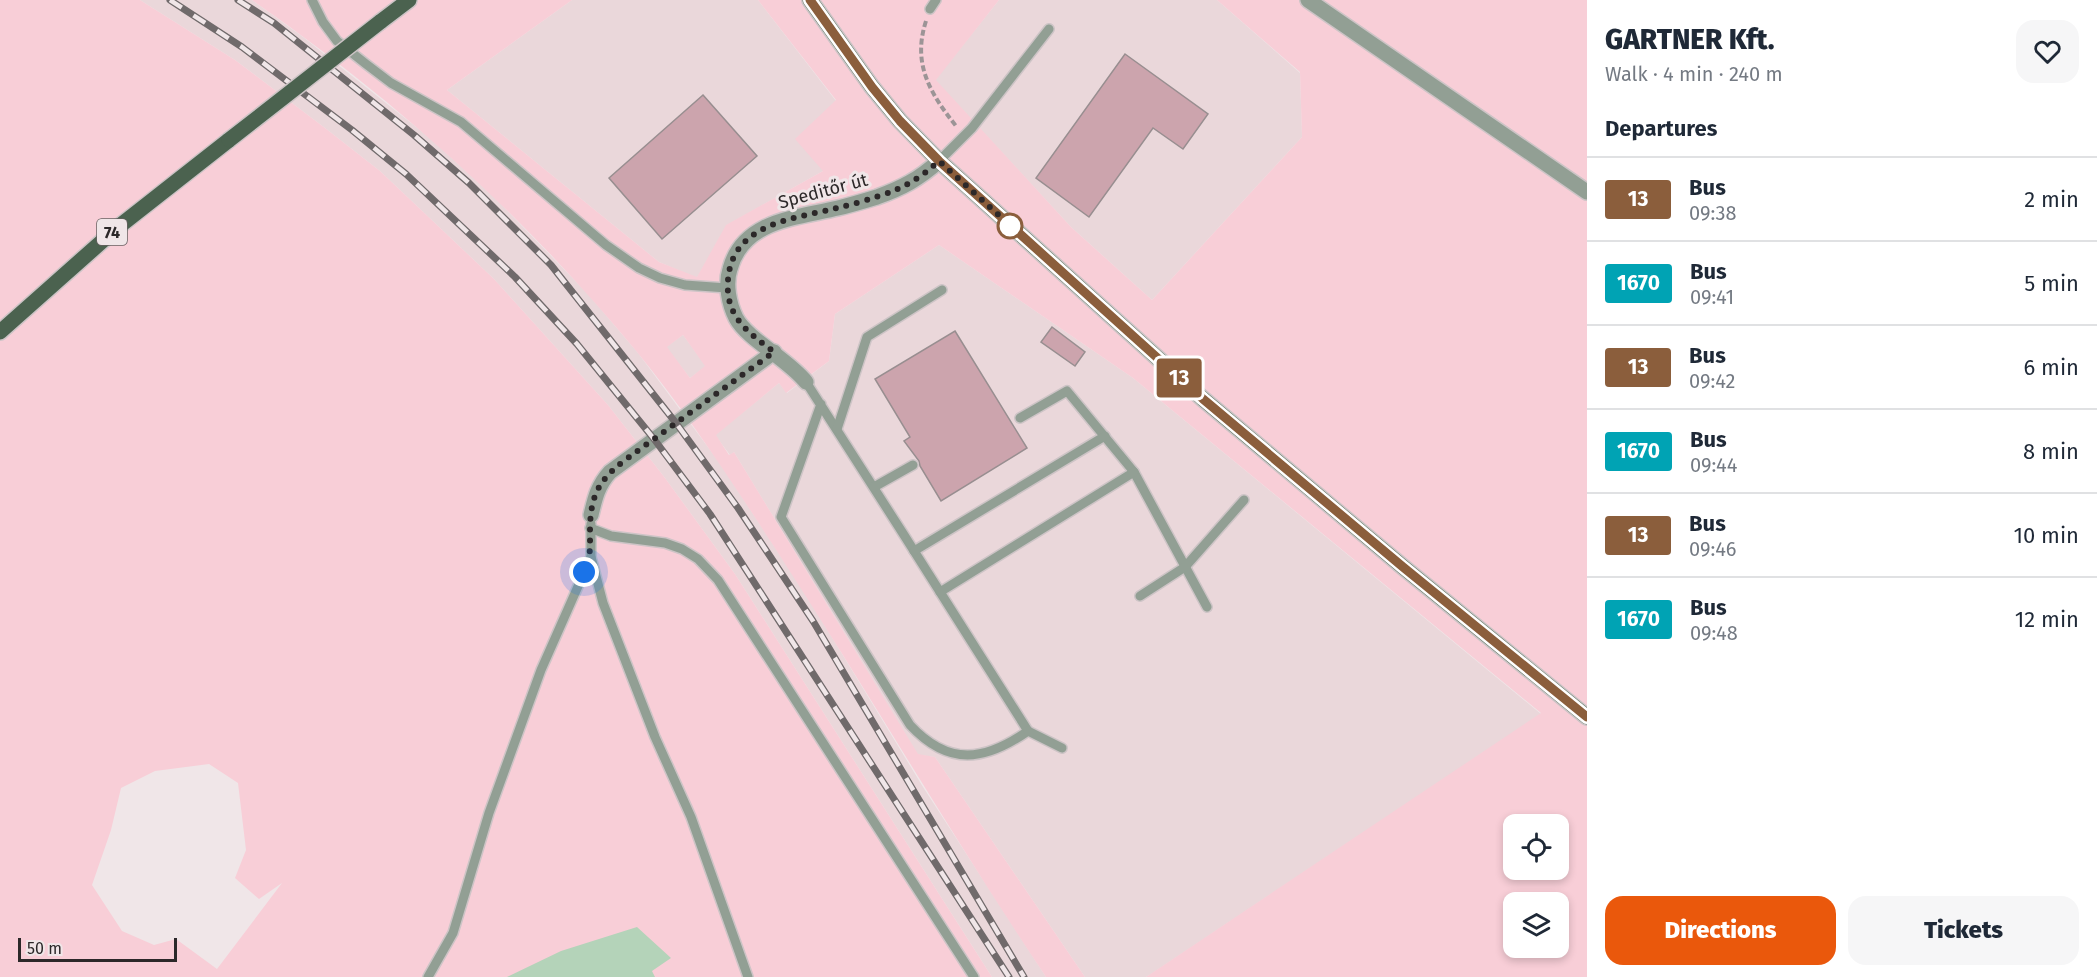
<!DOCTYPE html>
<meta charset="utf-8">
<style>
:root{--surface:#fff;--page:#f6f6f7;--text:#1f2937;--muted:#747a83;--line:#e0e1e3;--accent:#ea580c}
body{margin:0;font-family:"Fira Sans",sans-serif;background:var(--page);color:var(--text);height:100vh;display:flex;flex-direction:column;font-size:22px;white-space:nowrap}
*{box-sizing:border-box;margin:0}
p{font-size:20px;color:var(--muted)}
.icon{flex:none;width:33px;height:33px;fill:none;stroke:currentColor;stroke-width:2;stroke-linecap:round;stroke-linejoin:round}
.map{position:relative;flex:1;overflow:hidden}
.side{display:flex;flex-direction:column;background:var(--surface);width:510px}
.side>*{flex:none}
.badge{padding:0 12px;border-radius:4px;font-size:21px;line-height:39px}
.fabs{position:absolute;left:1503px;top:814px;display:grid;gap:12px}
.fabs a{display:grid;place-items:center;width:66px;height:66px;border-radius:12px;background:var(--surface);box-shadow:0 3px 9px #0003;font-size:30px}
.scale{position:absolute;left:18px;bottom:15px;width:159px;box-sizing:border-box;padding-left:6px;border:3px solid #2c2829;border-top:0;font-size:16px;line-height:21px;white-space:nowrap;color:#2c2829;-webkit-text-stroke:4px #f0e6e8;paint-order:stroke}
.you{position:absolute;width:30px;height:30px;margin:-15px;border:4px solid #fff;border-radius:50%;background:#1a73e8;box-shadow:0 0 0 9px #1a73e833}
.map>.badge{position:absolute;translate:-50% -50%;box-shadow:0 0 0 3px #fff}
h2{padding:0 18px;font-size:22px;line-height:54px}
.round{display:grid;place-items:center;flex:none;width:63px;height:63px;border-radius:18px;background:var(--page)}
.head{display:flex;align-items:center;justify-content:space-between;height:102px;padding:0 18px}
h1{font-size:28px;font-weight:800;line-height:45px}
.cta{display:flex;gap:12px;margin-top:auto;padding:12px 18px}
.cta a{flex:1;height:69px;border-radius:18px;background:var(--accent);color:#fff;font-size:24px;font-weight:800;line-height:69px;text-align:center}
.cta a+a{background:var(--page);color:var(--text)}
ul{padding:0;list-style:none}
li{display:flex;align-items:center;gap:18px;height:84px;padding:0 18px;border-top:2px solid var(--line)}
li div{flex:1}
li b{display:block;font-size:22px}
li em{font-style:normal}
li .badge{min-width:66px;font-weight:700;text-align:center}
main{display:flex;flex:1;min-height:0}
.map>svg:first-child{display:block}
.built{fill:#ead7da}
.green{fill:#f8ced7;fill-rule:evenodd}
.water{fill:#b4d3b9}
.building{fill:#cca4ad;stroke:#988e90;stroke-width:1.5}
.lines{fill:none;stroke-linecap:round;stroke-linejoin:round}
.service-casing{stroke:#cdc4c6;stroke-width:12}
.minor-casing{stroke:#cdc4c6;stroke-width:18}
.secondary-casing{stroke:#cdc4c6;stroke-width:18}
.primary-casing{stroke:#cdc4c6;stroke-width:18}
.path{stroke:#9c9496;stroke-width:4;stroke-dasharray:6 3;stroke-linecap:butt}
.service{stroke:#929f94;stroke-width:9}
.minor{stroke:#929f94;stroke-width:15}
.secondary{stroke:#687b6b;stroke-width:15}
.primary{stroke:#4b624f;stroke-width:15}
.rail-casing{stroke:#706a6b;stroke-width:7}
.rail{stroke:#f0e6e8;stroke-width:4.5;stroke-dasharray:14;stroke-linecap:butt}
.primary-bridge-casing{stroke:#cdc4c6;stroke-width:18;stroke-linecap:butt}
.primary-bridge{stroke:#4b624f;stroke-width:15}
.line-casing{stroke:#fff;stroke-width:14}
.line{stroke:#8b5e3c;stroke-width:9}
.walk{stroke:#2c2829;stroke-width:6;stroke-dasharray:0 10.8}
.stop-dot{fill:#fff;stroke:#8b5e3c;stroke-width:3}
.labels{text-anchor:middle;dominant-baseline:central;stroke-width:6;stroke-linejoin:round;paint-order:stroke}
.shield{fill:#f0e6e8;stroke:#676162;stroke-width:1.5}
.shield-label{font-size:16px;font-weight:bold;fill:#2c2829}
.street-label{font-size:18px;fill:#2c2829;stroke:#f0e6e8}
</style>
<main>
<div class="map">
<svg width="1587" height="977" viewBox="0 0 1587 977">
<rect width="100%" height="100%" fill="#f0e6e8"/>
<g class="built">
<polygon points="140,0 252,0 303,37 430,138 493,196 587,293 638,353 719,462 805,593 923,787 1046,977 992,977 735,574 665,478 608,405 494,279 380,171 325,128 235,60"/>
<polygon points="572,0 758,0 836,101 823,171 727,225 697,278 659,262 447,90"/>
<polygon points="999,0 1217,0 1300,73 1302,137 1152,300 1071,227 935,80"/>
<polygon points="939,245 1133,378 1541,714 1151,974 1146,977 1085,977 935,757 918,755 734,452 730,455 715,435 779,383 787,393 829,361 835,314"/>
<polygon points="683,335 706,366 690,378 666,347"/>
</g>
<g class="green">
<path d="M0,0H140L235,60L325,128L380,171L494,279L608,405L665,478L735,574L992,977H0ZM209,764L238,783L246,850L235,878L259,899L282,883L217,969L176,939L154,945L122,931L92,885L111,830L121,788L155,771Z"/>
<path d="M252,0H572L447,90L659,262L697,277L726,225L823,171L795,139L836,100L758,0H999L936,80L1071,227L1152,300L1302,137L1300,72L1217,0H1587V977H1146L1541,713L1133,378L939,245L835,314L829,361L786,393L779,383L716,435L729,455L734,452L918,754L935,757L1085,977H1046C951,835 866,688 773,545C730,479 687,413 637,352C526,217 395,99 252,0ZM683,335L705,366L690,378L667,347ZM1514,825H1558V870H1514ZM1514,903H1558V948H1514Z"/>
</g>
<polygon class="water" points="637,927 671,958 652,971 655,977 507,977 561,951"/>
<g class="building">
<polygon points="1125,54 1208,114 1183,149 1153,128 1089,217 1036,178"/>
<polygon points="703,95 757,156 662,239 609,178"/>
<polygon points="1052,327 1085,352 1075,366 1041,342"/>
<polygon points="955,331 1027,448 941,501 920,466 919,461 904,441 910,437 875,379"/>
</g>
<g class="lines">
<g class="service-casing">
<g id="service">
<polyline points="312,0 323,22 337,41 366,64 391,83 461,122 606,245 639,268 660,278 685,285 727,288"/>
<polyline points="930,9 936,0"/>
<polyline points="939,161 972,128 1049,29"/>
<path d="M806,382C881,498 954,614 1028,731C985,761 949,767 910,725L781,517L821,404"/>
<polyline points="1020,418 1067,391 1134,472 1207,607"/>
<polyline points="837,429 867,337 942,290"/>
<polyline points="874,487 913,465"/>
<polyline points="591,524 591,557 603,603 655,737 691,817 748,977"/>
<polyline points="590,528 611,536 665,543 682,549 698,559 718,580 974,977"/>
<polyline points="914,551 1105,436"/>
<polyline points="940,592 1134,472"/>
<polyline points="1140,596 1185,567 1244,500"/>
<polyline points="1028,731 1062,748"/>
<polyline points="428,977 453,933 489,813 541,670 591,557"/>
</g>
</g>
<g class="minor-casing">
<g id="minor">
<polyline points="1308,0 1587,192"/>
<path d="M806,382C789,360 747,339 736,318C729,304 725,284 730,269C743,220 796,218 838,208C851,205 864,201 877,197C902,188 919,179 939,161"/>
<path d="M591,515C595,498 598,485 610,472L774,352"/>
</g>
</g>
<g class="secondary-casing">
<polyline id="secondary" points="810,0 872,87 900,121 939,161 1203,399 1403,567 1587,717"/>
</g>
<g class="primary-casing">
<g id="primary">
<polyline points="380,22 409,0"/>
<polyline points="0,332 117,228 229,140"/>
</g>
</g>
<path class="path" d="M926,21C912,64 930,93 956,126"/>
<use href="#service" class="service"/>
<use href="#minor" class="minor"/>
<use href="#secondary" class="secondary"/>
<use href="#primary" class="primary"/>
<g class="rail-casing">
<g id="rail">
<polyline points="170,0 242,47 352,130 406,174 515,277 577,344 654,439 710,514 1009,977"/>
<polyline points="238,0 274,23 414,135 469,183 551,265 676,423 738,508 813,621 1024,977"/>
</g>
</g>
<use href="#rail" class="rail"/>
<g class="primary-bridge-casing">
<polyline id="primary-bridge" points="229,140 380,22"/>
</g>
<use href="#primary-bridge" class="primary-bridge"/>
</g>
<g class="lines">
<g class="line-casing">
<polyline id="line" points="810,0 872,87 900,121 939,161 1203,399 1403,567 1587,717"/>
</g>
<use href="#line" class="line"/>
<path class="walk" d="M584,572C591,556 590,549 590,532C590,496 598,481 625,460L774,352C748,332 725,317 728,280C732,223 794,219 837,208C850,205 864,201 876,197C902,189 919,179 939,161L1014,229L1010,226"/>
</g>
<circle class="stop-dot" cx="1010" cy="226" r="12"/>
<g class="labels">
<rect class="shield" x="97" y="219" width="30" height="26" rx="4.5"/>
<g class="shield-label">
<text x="112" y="232">74</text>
</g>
<g class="street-label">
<text transform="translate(823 191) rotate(-15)">Speditőr út</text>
</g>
</g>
</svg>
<div class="fabs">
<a><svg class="icon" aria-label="locate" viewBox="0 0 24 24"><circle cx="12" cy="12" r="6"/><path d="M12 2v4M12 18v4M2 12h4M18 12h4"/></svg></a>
<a><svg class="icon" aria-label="layers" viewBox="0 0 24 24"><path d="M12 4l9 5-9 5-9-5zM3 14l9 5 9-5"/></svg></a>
</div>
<div class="scale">50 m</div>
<div class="you" style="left:584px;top:572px"></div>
<b class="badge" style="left:1179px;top:378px;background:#8b5e3c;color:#fff">13</b>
</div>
<section class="side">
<div class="head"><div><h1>GARTNER Kft.</h1><p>Walk · 4 min · 240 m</p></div><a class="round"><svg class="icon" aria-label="heart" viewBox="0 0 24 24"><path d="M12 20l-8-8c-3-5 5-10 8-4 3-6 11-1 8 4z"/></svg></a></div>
<h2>Departures</h2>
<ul>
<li><span class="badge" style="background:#8b5e3c;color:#fff">13</span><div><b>Bus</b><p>09:38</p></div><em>2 min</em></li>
<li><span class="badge" style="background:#00a3b4;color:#fff">1670</span><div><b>Bus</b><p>09:41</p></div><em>5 min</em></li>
<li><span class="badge" style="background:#8b5e3c;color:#fff">13</span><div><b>Bus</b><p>09:42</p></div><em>6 min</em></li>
<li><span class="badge" style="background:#00a3b4;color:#fff">1670</span><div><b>Bus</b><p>09:44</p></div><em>8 min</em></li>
<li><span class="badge" style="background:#8b5e3c;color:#fff">13</span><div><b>Bus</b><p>09:46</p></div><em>10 min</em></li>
<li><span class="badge" style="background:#00a3b4;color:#fff">1670</span><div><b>Bus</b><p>09:48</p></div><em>12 min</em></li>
</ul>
<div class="cta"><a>Directions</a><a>Tickets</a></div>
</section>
</main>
